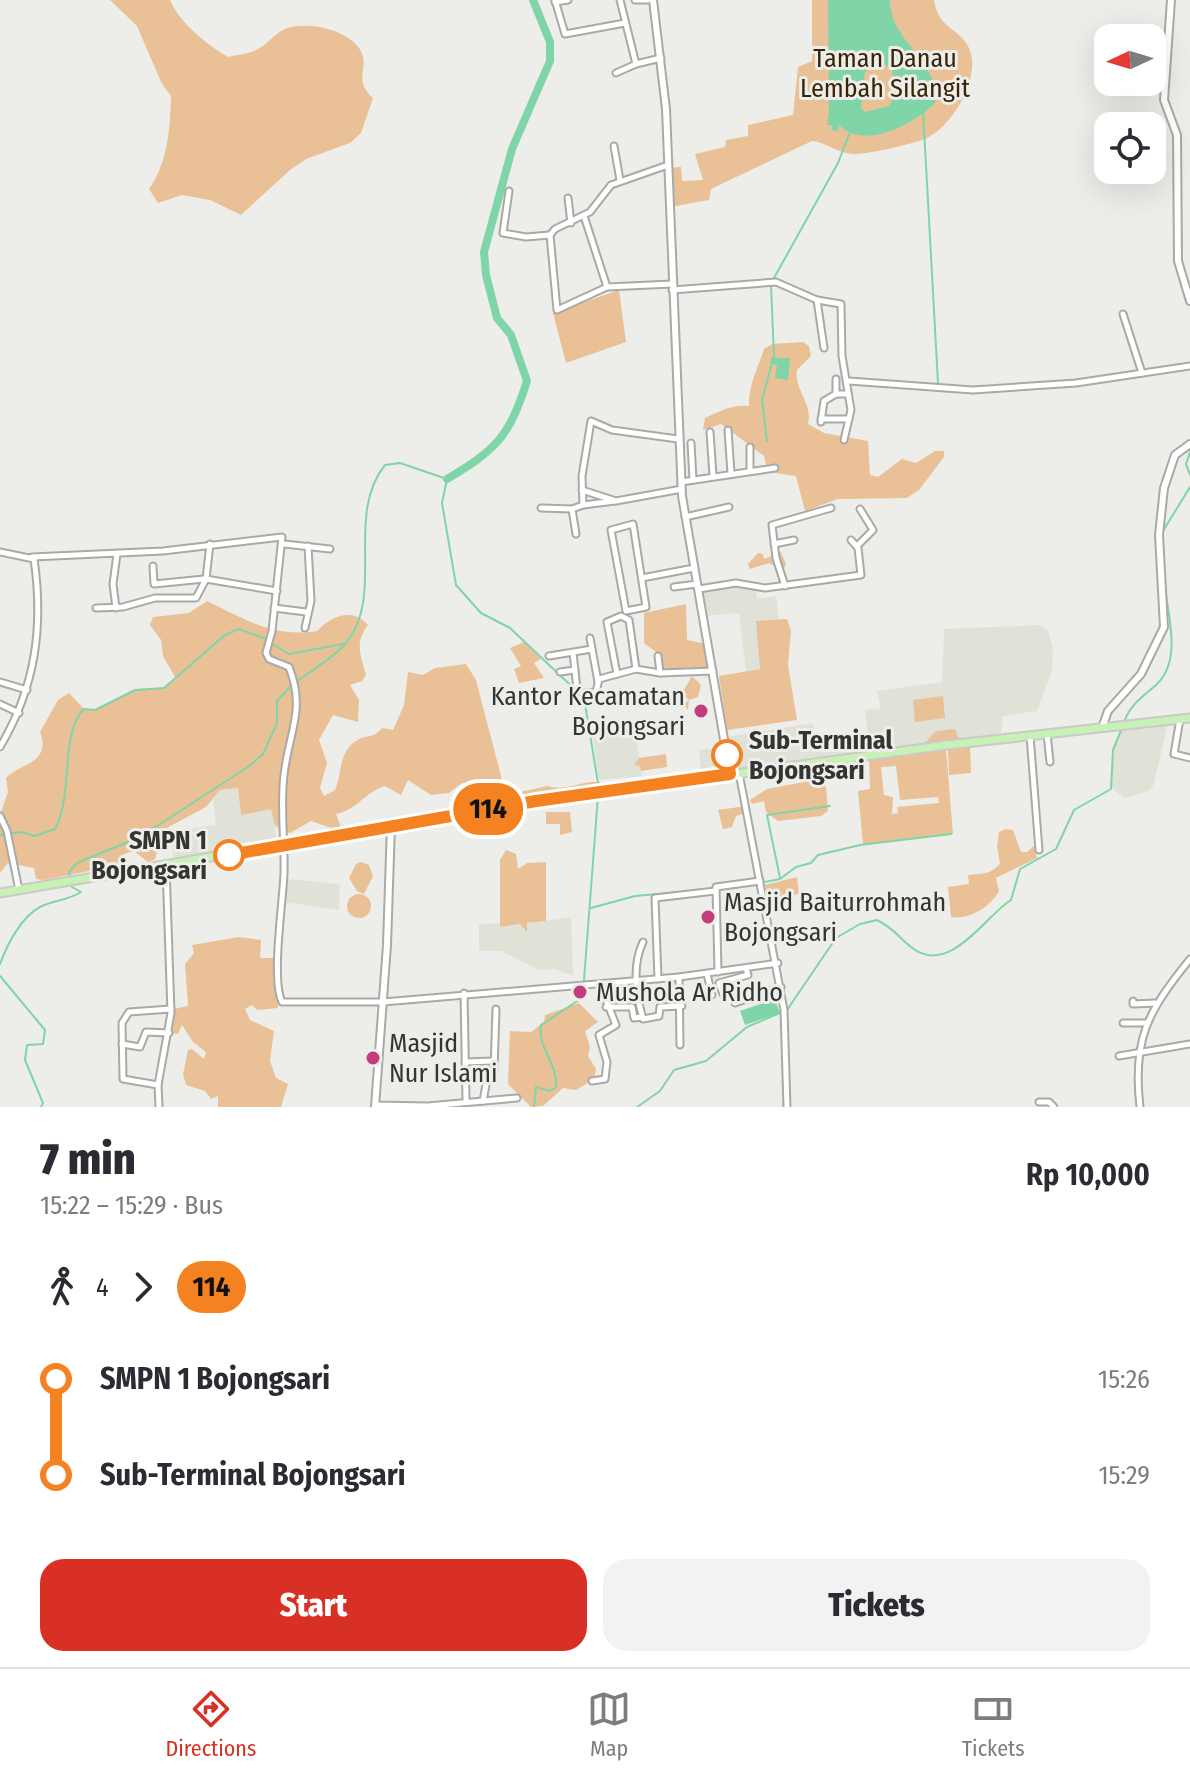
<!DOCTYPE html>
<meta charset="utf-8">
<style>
:root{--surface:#fff;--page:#f2f2f3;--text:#2b2b33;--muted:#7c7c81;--line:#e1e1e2;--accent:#d93025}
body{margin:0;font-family:"Fira Sans Condensed",sans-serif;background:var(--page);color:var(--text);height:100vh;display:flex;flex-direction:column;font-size:30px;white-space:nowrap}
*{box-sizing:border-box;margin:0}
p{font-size:26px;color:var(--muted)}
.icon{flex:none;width:44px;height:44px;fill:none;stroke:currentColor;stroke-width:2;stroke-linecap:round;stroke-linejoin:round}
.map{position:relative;height:1107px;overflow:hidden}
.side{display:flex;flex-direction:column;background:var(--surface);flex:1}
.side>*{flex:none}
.badge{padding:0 16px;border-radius:26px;font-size:28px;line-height:52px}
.needle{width:52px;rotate:266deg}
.controls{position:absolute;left:1094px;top:24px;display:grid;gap:16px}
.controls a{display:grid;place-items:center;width:72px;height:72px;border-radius:16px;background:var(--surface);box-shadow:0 8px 32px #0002;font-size:40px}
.map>.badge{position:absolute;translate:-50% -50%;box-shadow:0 0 0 4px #fff}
.legs{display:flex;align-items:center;gap:12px;height:88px;padding:0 40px;font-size:26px}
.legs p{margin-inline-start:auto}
.summary{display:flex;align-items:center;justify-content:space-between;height:136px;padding:0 40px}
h1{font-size:44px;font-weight:800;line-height:60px}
.action{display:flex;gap:16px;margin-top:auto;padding:16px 40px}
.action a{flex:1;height:92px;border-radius:24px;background:var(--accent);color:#fff;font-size:32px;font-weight:800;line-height:92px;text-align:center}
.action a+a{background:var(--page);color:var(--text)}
ul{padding:0 40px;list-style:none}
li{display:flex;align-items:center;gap:28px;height:96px;font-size:30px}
li i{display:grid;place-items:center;width:12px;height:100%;margin:0 10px;background:currentColor}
li i::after{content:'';width:20px;height:20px;margin:-10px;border:6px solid;border-radius:50%;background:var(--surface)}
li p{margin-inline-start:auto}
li:first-child i{background:linear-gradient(#0000 50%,currentColor 0)}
li:last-child i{background:linear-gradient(currentColor 50%,#0000 0)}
.tab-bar{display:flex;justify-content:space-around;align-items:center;height:112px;border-top:2px solid var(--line);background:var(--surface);font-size:22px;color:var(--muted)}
.tab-bar a{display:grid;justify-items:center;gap:4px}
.tab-bar .selected{color:var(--accent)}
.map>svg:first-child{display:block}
.built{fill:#e1e2d7}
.green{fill:#eac097;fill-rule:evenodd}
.water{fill:#7fd5a7;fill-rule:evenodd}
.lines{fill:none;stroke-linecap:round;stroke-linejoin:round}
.stream{stroke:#7fd5a7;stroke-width:2}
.river{stroke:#7fd5a7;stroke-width:8}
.minor-casing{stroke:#a9aaa6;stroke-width:9}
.tertiary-casing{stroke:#a9aaa6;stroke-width:10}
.primary-casing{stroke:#cacaca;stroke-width:11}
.minor{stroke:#fff;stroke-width:5}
.tertiary{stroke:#fff;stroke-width:6}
.primary{stroke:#c8f1b5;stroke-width:7}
.line-1-casing{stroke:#fff;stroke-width:18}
.line-1{stroke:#f58220;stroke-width:12}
.poi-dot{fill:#c33d7e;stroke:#edeee9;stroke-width:3}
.stop-1-dot{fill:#fff;stroke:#f58220;stroke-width:4}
.labels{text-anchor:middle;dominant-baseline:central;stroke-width:6;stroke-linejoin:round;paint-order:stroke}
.park-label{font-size:26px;fill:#3b2307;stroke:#edeee9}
.poi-label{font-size:26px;fill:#343533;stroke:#edeee9;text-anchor:start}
.stop-label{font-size:26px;font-weight:bold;fill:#343533;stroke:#edeee9;text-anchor:start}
</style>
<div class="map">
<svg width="1190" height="1107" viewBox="0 0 1190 1107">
<rect width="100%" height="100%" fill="#edeee9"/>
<g class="built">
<polygon points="735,584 756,588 757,599 776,596 779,621 767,669 746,672 739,613 704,616 701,590"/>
<polygon points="1039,625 1048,630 1053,649 1052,671 1037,711 1003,716 1001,737 736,771 731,768 727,737 813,723 816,742 868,735 865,710 881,709 877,691 942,682 944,629"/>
<polygon points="1168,722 1154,784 1149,791 1124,798 1111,787 1113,750 1122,728"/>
<polygon points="635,728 642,776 599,780 592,732"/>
<polygon points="724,747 726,770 701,772 699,750"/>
<polygon points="238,788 272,809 277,841 174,859 170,837 193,834 192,828 216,825 213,798 220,790"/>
<polygon points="287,879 340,884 339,910 285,902"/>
<polygon points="571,917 573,976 554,969 539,970 501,951 479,951 479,924 500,923 501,927"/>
</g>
<g class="green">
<path d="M110,0H170C180,23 206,44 228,57C237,55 250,54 258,49C267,44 274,35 283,30C304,20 346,29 359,48C372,68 351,78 373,98L361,133L350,143L306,159L290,170L241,215L210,200L182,195L158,203L149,189C168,162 170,128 171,96L162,84L137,26Z"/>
<path d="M812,0H934C938,29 960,28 969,48C982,77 953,125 927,138C913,144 870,154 854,154C839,154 826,142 812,141L711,189L709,200L670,207L668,168L681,167L682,181L703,180L695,154L725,147L726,140L748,136V125L793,115L798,67L812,61Z"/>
<polygon points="619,290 626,342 566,363 553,313"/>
<path d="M803,342L809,346L811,356L797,370C794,391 813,402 808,424L824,433L868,441L870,475L878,477L902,459L916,463L935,451H944V457L919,490L907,498L838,499L805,511L796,476L768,472L764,456L721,424L703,430L705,418C720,411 733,404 749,406C748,386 758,368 764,349L772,344Z"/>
<polygon points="781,552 786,564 783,570 769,563 750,569 748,564 758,553 763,554 764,559"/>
<path d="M207,601C245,619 272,638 317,631C331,616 352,607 368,625C354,643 361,656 366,675L362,681L350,685L359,700L358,722L333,715L319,740L327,763L320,788L324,796L335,790C343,771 338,750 359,739C369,735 375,737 382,728L393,730L404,705L408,672L423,675L435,668L466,664L476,680L506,795L548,786C564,792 584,780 600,782V790L490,806L481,804L476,785L462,783L449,793L431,795L408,780L401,795L385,786C365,792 357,810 336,814L341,827L337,830L311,821L290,833L275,826L271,809L241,815L238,788L220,790L206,807L163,830L155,859L148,862L134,851L124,854L115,866L43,880L36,879L34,868L8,863L0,873V815L8,792L6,778C19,763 52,764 40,732L58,700L69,693L84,709L95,710L135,690L164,688L176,679L163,656L161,640L150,625L153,617L189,613Z"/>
<polygon points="686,604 687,640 707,644 710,667 681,668 676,672 666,668 665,676 661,674 661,656 644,643 644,613"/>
<polygon points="787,619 791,631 788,665 797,720 727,730 719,676 760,669 756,621"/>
<polygon points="524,642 541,659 534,663 544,678 519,683 514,669 521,666 510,648"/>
<polygon points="692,676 701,685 698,697 689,700 688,710 683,704 689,700 682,693"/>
<polygon points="943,696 945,718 915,722 913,700"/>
<polygon points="955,729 960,741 922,746 936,731"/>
<polygon points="970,745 971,773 949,775 948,748"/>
<path d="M946,749L953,834L863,844L858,791L870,789L869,758ZM896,766L900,800L938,797L939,803L897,807L898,813L892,814L893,797L884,795L881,767Z"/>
<polygon points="666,754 667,767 641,771 640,766 634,765 639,758"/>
<polygon points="806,772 811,772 826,787 828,811 821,816 778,821 766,812 764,801 752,804 750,800 767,789 804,782"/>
<polygon points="739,807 742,807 742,814 736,816 732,827 723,829 718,810"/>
<polygon points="546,812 570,812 572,832 560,835 560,824 546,824"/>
<path d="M1006,829L1013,830L1021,852H1027L1034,846L1037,858L996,878L999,891C990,907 970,920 951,917L948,887L969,884L968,875C984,873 989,875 1000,864L997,846L999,832Z"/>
<polygon points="506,850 516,854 518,869 527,863 546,862 546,921 527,923 527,932 520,924 500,927 500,860"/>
<polygon points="361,862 369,865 373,876 364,894 357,891 349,878 356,864"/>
<polygon points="797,877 799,894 768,901 765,885"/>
<circle cx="359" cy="906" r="12"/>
<polygon points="239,937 261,940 260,958 275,958 278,1008 257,1010 252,1005 245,1009 250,1020 274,1031 270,1061 276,1078 288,1084 281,1107 218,1107 218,1096 211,1099 205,1091 186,1085 183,1074 188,1050 192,1049 204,1059 206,1052 193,1042 182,1025 178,1034 172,1033 174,1009 188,1006 185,964 194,953 192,945"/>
<polygon points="579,1003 598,1022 585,1031 590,1047 588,1056 596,1069 594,1079 576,1090 563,1088 543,1106 531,1107 508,1084 510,1031 531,1032 544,1022 545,1015"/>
</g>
<g class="water">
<path d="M828,0H890C890,43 940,59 935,103C914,124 864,151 839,125L838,131L831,130L833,125H827L829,111ZM880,60L892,70L896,93L889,106L865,112L861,108L865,72Z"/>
<polygon points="771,358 790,358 788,380 775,378 777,365 770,363"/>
<polygon points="775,999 780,1013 745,1025 740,1011"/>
</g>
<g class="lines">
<g class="stream">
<polyline points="923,111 938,383"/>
<polyline points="774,278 838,163 850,132"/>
<polyline points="767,441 762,400 774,356 771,286"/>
<polyline points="1190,452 1186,464 1190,475"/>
<polyline points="1163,552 1163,531 1190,487"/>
<polyline points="272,644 289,654 343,644"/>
<path d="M297,681C313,670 333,658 346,643C386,595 344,516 385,465L400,463L447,479L442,503L456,585L481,613L510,628L584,698L599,789"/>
<path d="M1124,722C1131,703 1143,697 1157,684C1182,660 1168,616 1165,587"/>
<path d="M0,835L21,832L35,836L55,829C74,795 59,735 84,709L95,710L135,690L164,688L225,635L239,629L267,639"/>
<polyline points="780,878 767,815 830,806"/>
<polyline points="744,886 780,879 796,867 811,863 818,855 860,845 951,834"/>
<polyline points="591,908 635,896 714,889"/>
<path d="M0,964C7,945 21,917 40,907C53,900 67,901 81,892L72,887L69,872L77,863L140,837L248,767L263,754L277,723V701L291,686"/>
<polyline points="0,976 45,1030 43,1044 27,1045 25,1060 43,1103 41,1107"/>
<path d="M534,1107L536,1087L550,1091L556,1087C558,1064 537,1047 541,1025L588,994L584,980L598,796"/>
<path d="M637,1107L660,1091L674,1070L706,1061L747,1027L787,1010L836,938L860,924L877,920C895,929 898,937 911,947C949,978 986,915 1011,900L1020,869L1056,849L1074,810L1111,789L1113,750L1122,728"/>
</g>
<path class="river" d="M447,479C497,449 509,437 527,381L511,335L497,318L486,275L484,252L512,149L550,61V42L533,0"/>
<g class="minor-casing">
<g id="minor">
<polyline points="555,0 565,34 625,23"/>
<polyline points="620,0 636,64 661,58"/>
<polyline points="635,0 648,0"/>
<polyline points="555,2 568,0"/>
<polyline points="616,73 636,64"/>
<polyline points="614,146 620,180"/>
<polyline points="668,165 611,185 590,212 555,229 550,235 557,310 607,287 672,284"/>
<polyline points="509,191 503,233 526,237 550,235"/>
<polyline points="568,198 571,223"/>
<polyline points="584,216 607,287"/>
<polyline points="672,290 776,282 817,300 841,304 842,356 851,410 844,440"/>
<polyline points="817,300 824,348"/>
<polyline points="1123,314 1142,373"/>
<polyline points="849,381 973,390 1076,383 1190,366"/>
<polyline points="836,394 836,379"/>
<polyline points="821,419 849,419"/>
<polyline points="821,422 824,401 836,394 848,394"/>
<polyline points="728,430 731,473"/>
<polyline points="710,432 713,476"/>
<polyline points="691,443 693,480"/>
<polyline points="750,447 750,471"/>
<polyline points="681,482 775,468"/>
<polyline points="582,490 616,501 682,489"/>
<polyline points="583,505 615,501"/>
<polyline points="541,508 572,509 583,505 582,476 591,421 612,430 678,439"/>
<polyline points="572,509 576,534"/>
<polyline points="685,517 729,507"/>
<polygon points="633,524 646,607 626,611 611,530"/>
<polyline points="210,544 206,579 277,591"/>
<polyline points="284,544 330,549"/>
<polyline points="774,544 794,540"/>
<polyline points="857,546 873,530 860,509"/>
<path d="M0,552L34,559C44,628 35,688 0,747"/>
<path d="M32,557L163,551L282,537L272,631L266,653L269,659L289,667C306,710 289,731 284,775C280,808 285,840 284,873C283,902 271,979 282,1002H383L679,977L778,963"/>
<polyline points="153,566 154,584 204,579"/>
<polyline points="642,578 694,568"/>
<polyline points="785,586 776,558 772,525 831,508"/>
<polyline points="674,587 697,584"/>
<polyline points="699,589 736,583 765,588 861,575 858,548 851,540"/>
<polyline points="96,608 123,607 155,598 196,598 206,579"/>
<polyline points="116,608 113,584 117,554"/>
<polyline points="274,608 306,612"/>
<polyline points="305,628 311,601 308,546"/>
<polyline points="590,638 598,682"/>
<polyline points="573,653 577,689 582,693 596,692 599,679 636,669 660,673 713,671"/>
<polyline points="549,656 592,649"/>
<polyline points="658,656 660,673"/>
<polyline points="560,672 575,670"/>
<polyline points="617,674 607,622 621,616 629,620 636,669"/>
<polyline points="0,682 27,690"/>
<polyline points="0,704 19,713"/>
<polyline points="1180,719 1174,754 1190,758"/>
<polyline points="1047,734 1050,762"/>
<polyline points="1030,736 1039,850"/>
<polyline points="739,773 784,1010 787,1107"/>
<polyline points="0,816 7,831 19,890"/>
<path d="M643,942C632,965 636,995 643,1019L659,1016L660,1007L682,1006"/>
<polyline points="718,972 716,887 760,881"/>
<polyline points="707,974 712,995"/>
<polyline points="679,977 680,1045"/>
<polyline points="658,979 655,898 715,891"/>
<polyline points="464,993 466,1100"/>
<polyline points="723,994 719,983 748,975 746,968"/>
<polyline points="1133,1001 1133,1004 1155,1003"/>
<polyline points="735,1003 781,987"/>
<polyline points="606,1007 632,1007 634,1018 642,1017"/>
<polyline points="1123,1023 1148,1023"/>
<polyline points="122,1044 140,1047 146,1032 169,1033"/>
<polyline points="1119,1056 1190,1044"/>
<polyline points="465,1062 493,1061"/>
<polyline points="592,1081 605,1079 607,1062 599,1035 616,1025 600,985"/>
<polyline points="158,1085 123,1079 122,1023 129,1012 171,1009"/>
<polyline points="483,1101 488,1074 494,1070 496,1009"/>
<polyline points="1039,1102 1049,1102 1054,1107"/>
<polyline points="375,1105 428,1106 517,1098"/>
<polyline points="159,1107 158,1085 171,1013 166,866"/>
<path d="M1140,1107C1132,1039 1148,1011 1190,959"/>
</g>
</g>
<g class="tertiary-casing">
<g id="tertiary">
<polyline points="653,0 666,109 682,496 730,774"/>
<polyline points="1171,0 1164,100 1177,135 1178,261 1190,301"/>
<polyline points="1102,728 1108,711 1141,674 1164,627 1159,535 1164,488 1175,455 1190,444"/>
<polyline points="375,1107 387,945 391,825"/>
</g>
</g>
<g class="primary-casing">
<polyline id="primary" points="0,893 543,800 947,745 1190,718"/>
</g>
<use href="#minor" class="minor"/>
<use href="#tertiary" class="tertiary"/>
<use href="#primary" class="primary"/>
</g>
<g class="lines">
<g class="line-1-casing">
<polyline id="line-1" points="229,855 536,801 730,774 727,755"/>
</g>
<use href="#line-1" class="line-1"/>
</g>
<g class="poi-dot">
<circle cx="701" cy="711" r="8"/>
<circle cx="708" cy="917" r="8"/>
<circle cx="580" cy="992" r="8"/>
<circle cx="373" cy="1058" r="8"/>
</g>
<g class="stop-1-dot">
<circle cx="727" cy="755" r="14"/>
<circle cx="229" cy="855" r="14"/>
</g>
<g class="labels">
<g class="park-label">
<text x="885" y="58">Taman Danau<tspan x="885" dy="30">Lembah Silangit</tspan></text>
</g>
<g class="poi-label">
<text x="685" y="696" text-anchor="end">Kantor Kecamatan<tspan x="685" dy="30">Bojongsari</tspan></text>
<text x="724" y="902">Masjid Baiturrohmah<tspan x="724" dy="30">Bojongsari</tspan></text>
<text x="596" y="992">Mushola Ar Ridho</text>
<text x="389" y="1043">Masjid<tspan x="389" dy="30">Nur Islami</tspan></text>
</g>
<g class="stop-label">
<text x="749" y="740">Sub-Terminal<tspan x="749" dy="30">Bojongsari</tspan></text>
<text x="207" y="840" text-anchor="end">SMPN 1<tspan x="207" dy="30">Bojongsari</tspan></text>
</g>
</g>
</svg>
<div class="controls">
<a><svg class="needle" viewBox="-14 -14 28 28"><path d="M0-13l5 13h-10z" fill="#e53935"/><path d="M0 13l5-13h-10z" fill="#7c7c81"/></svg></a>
<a><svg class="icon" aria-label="locate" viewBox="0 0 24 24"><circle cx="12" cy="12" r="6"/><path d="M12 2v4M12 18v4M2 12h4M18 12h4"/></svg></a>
</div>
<b class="badge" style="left:488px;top:809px;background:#f58220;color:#111">114</b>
</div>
<section class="side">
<div class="summary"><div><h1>7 min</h1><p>15:22 – 15:29 · Bus</p></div><b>Rp 10,000</b></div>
<div class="legs"><svg class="icon" aria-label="walk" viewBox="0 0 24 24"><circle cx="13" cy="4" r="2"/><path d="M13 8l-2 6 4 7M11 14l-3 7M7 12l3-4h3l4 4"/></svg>4<svg class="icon" aria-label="forward" viewBox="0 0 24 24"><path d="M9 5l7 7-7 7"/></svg><b class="badge" style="background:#f58220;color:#111">114</b></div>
<ul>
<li><i style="color:#f58220"></i><b>SMPN 1 Bojongsari</b><p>15:26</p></li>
<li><i style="color:#f58220"></i><b>Sub-Terminal Bojongsari</b><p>15:29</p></li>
</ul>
<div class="action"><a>Start</a><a>Tickets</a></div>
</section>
<nav class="tab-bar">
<a class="selected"><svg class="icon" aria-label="directions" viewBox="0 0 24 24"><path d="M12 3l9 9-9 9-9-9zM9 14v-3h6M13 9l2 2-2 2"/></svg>Directions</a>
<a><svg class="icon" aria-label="map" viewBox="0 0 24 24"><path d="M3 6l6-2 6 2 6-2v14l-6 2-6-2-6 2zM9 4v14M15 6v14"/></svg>Map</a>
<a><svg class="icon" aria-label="tickets" viewBox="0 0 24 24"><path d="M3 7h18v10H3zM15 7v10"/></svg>Tickets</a>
</nav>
